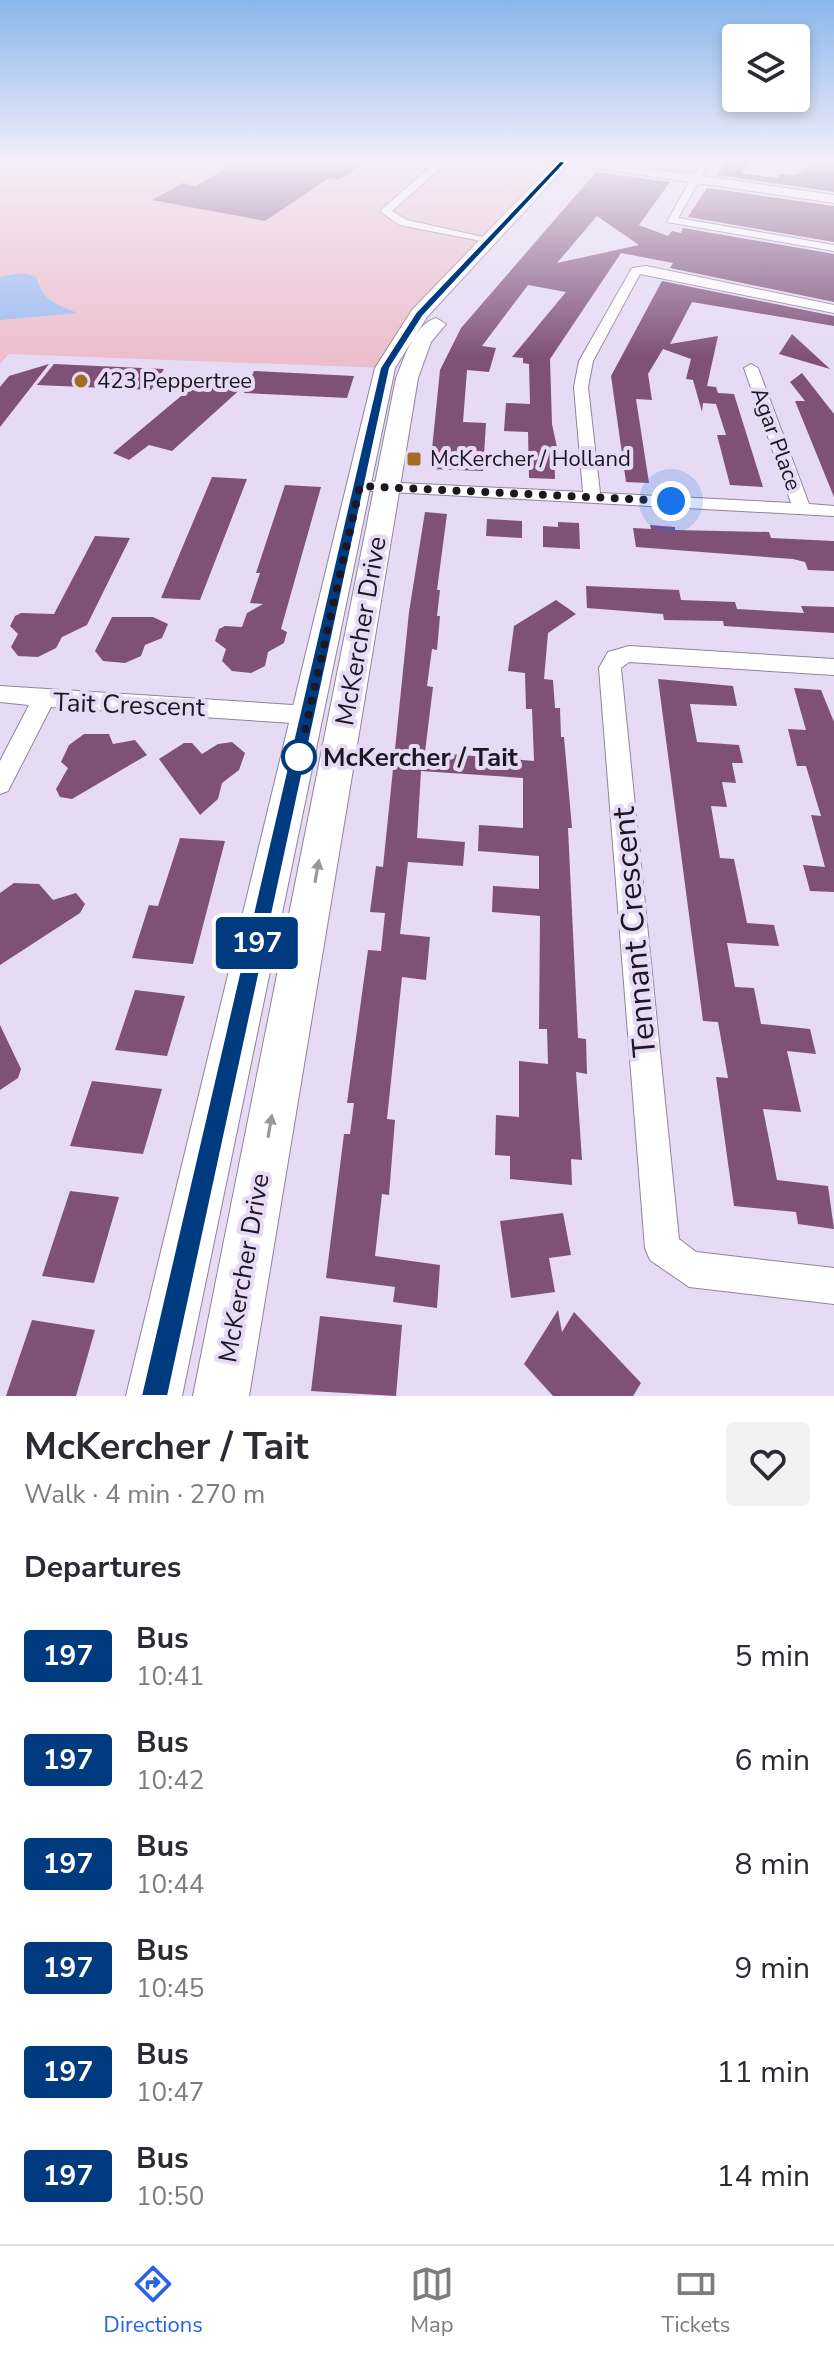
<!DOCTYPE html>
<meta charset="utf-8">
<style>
:root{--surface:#fff;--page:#f2f2f3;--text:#2b2b33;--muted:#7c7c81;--line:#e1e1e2;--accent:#2563eb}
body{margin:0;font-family:"Nunito Sans",sans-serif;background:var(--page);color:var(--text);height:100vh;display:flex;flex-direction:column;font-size:30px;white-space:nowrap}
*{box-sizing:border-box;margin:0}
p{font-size:26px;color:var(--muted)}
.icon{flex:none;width:44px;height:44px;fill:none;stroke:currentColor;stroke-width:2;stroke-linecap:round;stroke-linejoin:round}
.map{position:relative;height:1396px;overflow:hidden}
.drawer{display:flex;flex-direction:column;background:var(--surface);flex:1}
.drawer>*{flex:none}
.badge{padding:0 16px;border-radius:6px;font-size:28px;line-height:52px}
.tools{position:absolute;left:722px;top:24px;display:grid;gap:16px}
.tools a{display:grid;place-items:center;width:88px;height:88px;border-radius:8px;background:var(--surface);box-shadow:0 4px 12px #0003;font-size:40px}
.you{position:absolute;width:40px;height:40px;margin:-20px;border:6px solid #fff;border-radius:50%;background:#1a73e8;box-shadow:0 0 0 12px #1a73e833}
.map>.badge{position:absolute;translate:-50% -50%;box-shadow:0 0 0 4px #fff}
h2{padding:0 24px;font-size:30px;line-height:72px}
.round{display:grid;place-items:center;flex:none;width:84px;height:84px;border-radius:8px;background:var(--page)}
.overview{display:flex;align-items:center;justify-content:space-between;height:136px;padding:0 24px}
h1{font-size:38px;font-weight:700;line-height:60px}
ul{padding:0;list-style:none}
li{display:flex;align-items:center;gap:24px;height:104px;padding:0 24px}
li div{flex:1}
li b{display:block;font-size:30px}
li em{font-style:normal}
li .badge{min-width:88px;font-weight:700;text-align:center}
.tabs{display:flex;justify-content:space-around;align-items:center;height:112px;border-top:2px solid var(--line);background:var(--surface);font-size:22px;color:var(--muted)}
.tabs a{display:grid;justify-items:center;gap:4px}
.tabs .current{color:var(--accent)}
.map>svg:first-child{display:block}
.green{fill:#ecbecc}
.water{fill:#9abbef}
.building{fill:#7f5177;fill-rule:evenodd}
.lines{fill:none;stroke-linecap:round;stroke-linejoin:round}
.street-casing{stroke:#90849b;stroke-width:2}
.secondary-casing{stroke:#90849b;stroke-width:2}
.street{fill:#fff;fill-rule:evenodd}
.secondary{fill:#fff;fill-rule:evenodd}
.oneway{fill:#99979b}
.line{fill:#003b80;stroke:#fff;stroke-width:2}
.walk{stroke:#1c1720;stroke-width:8;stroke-dasharray:0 14.4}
.poi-dot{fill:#a06d24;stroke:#e7daf4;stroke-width:3}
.stop-dot{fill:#fff;stroke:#003b80;stroke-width:4}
.labels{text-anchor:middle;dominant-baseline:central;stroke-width:8;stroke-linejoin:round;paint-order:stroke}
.far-poi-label{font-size:22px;fill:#1c1720;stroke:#e7daf4;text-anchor:start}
.far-street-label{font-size:22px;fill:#1c1720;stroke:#e7daf4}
.street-label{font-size:26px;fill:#1c1720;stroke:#e7daf4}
.stop-label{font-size:26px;font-weight:bold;fill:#1c1720;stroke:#e7daf4;text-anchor:start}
.near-street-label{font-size:32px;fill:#1c1720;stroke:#e7daf4}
</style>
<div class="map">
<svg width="834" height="1396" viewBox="0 0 834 1396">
<rect width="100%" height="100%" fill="#e7daf4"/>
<polygon class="green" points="0,162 563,162 419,314 385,368 9,354 0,364"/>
<path class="water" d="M21,273L36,276C42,300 55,304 77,313L0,320V277Z"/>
<g class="building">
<polygon points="238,162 365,162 339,180 329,178 265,221 152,200 183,183 196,186"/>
<polygon points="725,162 748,162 742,173 778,178 780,174 794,175 824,162 834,162 834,192 718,175"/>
<path d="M596,172L670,182L639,225L668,236L672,231L681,233L683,228L834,254V302L670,268L673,263L621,253L550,359L552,424L558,452H554L555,479L529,478L528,432L504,431L506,403L530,404L529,364L523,363V358L512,357L566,292L528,285L482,346L496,348L489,372L467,370L463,422L486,423L483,471L430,469L440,370L461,328ZM597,216L639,245L557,263Z"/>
<polygon points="707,188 834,206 834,242 688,217"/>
<polygon points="662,281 834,316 834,326 692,302 670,344 718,336 707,386 716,387 718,393 734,394 763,487 730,485 717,435 726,435 716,404 703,403 702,412 693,380 686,379 691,359 663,349 648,374 652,400 636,399 649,483 626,482 611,376"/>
<polygon points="792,334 830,369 779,354"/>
<polygon points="49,364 25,395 0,427 0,387 9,376"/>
<polygon points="54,364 164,369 151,390 37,385"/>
<polygon points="254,371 354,376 347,398 244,393"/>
<polygon points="802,373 834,414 834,497 795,401 805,401 790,382"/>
<polygon points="205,376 244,386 172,451 149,445 129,460 113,453"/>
<polygon points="212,477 247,479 200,600 161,598"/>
<polygon points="285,485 321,487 281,629 287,632 284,643 268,652 265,666 251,673 232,671 222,661 226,649 215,641 219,629 225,626 242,627 247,613 263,604 250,603 260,573 256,573"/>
<polygon points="425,512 447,514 437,590 440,590 437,616 440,616 437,650 432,649 427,686 433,687 425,752 534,761 532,709 526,709 525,673 508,671 514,626 556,600 576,614 548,633 544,679 553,680 555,708 560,708 561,737 564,737 572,828 568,828 578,1038 586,1039 587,1074 576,1072 582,1160 571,1159 572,1185 510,1179 510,1156 495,1155 496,1115 519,1117 519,1061 548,1064 547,1029 539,1029 540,916 492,912 493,886 539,889 539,856 478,851 479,825 523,828 523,778 421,771 417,838 465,842 463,866 408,862 400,934 430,937 426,980 402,977 387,1119 395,1120 389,1195 382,1194 375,1256 440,1265 437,1308 393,1302 395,1287 326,1278 344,1134 350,1134 354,1103 347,1103 368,950 381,951 385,913 370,912 376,866 383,867 409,612"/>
<polygon points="487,519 522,521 522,538 486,536"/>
<polygon points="558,522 579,523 580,549 543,547 543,526 558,527"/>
<polygon points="650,525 675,527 675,530 769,532 771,538 834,541 834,571 808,570 805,562 793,559 636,547 633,528 651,529"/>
<polygon points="95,536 130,538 87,625 62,637 56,648 38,657 18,656 11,647 18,634 10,626 15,616 21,613 54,614"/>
<polygon points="586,586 679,590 681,600 735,602 737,609 804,613 801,606 834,607 834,633 724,626 723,621 664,620 663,614 587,608"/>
<polygon points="112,617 153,617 168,624 162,638 145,645 141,656 125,663 103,661 95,651"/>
<polygon points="658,679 733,686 737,706 690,704 697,742 739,745 743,763 732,763 736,783 722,782 727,807 711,806 720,858 734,859 747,923 774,925 779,946 727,943 735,987 754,988 761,1024 810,1029 816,1054 787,1051 801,1112 763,1109 777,1180 828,1186 834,1229 798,1224 796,1212 734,1206 716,1077 728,1078 718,1022 703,1021"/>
<polygon points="794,688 821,690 834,722 834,892 810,891 803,865 825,867 811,815 821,816 806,766 797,766 788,729 806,730"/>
<polygon points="84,734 109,734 113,744 135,740 147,755 72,799 60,797 56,789 68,768 61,762 69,745"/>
<polygon points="232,742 245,753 239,770 222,783 218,799 200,815 159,759 184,743 192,743 202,754 218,744"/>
<polygon points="180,838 225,841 193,964 132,958 149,905 158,906"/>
<polygon points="14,883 39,884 53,900 76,893 85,904 80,913 0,965 0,893"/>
<polygon points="135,990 185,996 167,1056 115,1050"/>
<polygon points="0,1025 21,1069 18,1078 0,1090"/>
<polygon points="92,1081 162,1089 143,1154 70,1146"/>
<polygon points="70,1191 119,1197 94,1283 42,1276"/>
<polygon points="563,1213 571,1255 549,1258 555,1292 511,1298 500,1221"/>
<polygon points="558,1310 562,1332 574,1312 641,1383 633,1396 553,1396 524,1364"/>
<polygon points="320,1316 402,1325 396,1396 311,1391"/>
<polygon points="32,1320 95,1330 76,1396 6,1396"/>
</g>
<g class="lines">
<g class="street-casing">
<g id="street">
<polygon points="436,162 447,162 392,211 407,220 492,239 492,243 399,225 380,211"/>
<polygon points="700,162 710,162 678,218 834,245 834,251 667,222"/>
<polygon points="646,266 834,305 834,313 640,274 593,361 588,387 600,493 791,503 744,368 751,364 758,368 809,504 834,506 834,516 354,490 354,482 360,481 583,492 574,387 579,361 632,268"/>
<polygon points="629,646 834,659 834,675 629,662 621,668 679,1239 696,1252 834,1268 834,1304 689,1287 650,1260 645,1248 599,668 608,652"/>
<polygon points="0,686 308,706 316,709 319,715 316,721 308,724 51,707 8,791 0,794 0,761 29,705 0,702"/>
</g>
</g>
<g class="secondary-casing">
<g id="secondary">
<polygon points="555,162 570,162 427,317 395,368 182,1396 126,1396 375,368 412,310"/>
<polygon points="572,162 607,162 834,195 834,203 579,166"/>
<path d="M436,318L446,324L431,342L418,378L249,1396H193L396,378C404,359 414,324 436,318Z"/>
</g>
</g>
<use href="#street" class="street"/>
<use href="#secondary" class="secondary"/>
</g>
<defs><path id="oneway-solid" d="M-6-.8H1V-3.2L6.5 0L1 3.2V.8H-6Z" transform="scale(2)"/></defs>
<g class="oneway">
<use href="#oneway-solid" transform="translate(317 871) rotate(-80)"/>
<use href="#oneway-solid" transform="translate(270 1126) rotate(-80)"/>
</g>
<linearGradient id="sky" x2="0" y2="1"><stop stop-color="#89b7eb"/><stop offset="0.45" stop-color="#f4eefa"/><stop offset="1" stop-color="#f4eefa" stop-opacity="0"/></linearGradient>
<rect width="834" height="357" fill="url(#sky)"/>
<polygon class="line" points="560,161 566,162 423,316 390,368 168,1396 141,1396 380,368 416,312"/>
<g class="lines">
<polyline class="walk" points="299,757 360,486 671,501"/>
</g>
<g class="poi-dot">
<circle cx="81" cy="381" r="8"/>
<rect x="406" y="451" width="16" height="16" rx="4"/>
</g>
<circle class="stop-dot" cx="299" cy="757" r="16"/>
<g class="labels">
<g class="far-poi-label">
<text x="97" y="381">423 Peppertree</text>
<text x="430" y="459">McKercher / Holland</text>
</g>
<g class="far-street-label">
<text transform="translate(776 439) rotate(70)">Agar Place</text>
</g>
<g class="street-label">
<text transform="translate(361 631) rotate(-80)">McKercher Drive</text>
<text transform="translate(129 705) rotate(2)">Tait Crescent</text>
<text transform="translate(244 1268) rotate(-80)">McKercher Drive</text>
</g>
<g class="stop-label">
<text x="323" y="757">McKercher / Tait</text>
</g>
<g class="near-street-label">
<text transform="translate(634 932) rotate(-95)">Tennant Crescent</text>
</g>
</g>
</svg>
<div class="tools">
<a><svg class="icon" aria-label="layers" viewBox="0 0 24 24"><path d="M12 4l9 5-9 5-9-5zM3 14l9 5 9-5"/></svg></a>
</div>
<div class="you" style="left:671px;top:501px"></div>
<b class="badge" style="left:257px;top:943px;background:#003b80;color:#fff">197</b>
</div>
<section class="drawer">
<div class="overview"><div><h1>McKercher / Tait</h1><p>Walk · 4 min · 270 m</p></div><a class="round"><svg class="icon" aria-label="heart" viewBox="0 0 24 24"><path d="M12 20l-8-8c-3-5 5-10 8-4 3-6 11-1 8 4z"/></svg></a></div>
<h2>Departures</h2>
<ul>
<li><span class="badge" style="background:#003b80;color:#fff">197</span><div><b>Bus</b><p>10:41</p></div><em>5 min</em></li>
<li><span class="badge" style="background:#003b80;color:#fff">197</span><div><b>Bus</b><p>10:42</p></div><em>6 min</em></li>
<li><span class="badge" style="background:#003b80;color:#fff">197</span><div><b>Bus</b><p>10:44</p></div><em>8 min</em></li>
<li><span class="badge" style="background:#003b80;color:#fff">197</span><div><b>Bus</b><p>10:45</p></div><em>9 min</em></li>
<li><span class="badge" style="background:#003b80;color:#fff">197</span><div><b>Bus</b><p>10:47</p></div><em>11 min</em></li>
<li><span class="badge" style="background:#003b80;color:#fff">197</span><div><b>Bus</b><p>10:50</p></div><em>14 min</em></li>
</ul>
</section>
<nav class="tabs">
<a class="current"><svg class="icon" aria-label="directions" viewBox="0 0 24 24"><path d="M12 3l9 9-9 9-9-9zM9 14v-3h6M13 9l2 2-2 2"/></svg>Directions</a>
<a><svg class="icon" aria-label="map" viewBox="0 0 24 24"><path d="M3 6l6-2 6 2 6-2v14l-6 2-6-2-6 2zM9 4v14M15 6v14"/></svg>Map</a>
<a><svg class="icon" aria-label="tickets" viewBox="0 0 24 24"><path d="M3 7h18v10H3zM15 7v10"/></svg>Tickets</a>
</nav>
